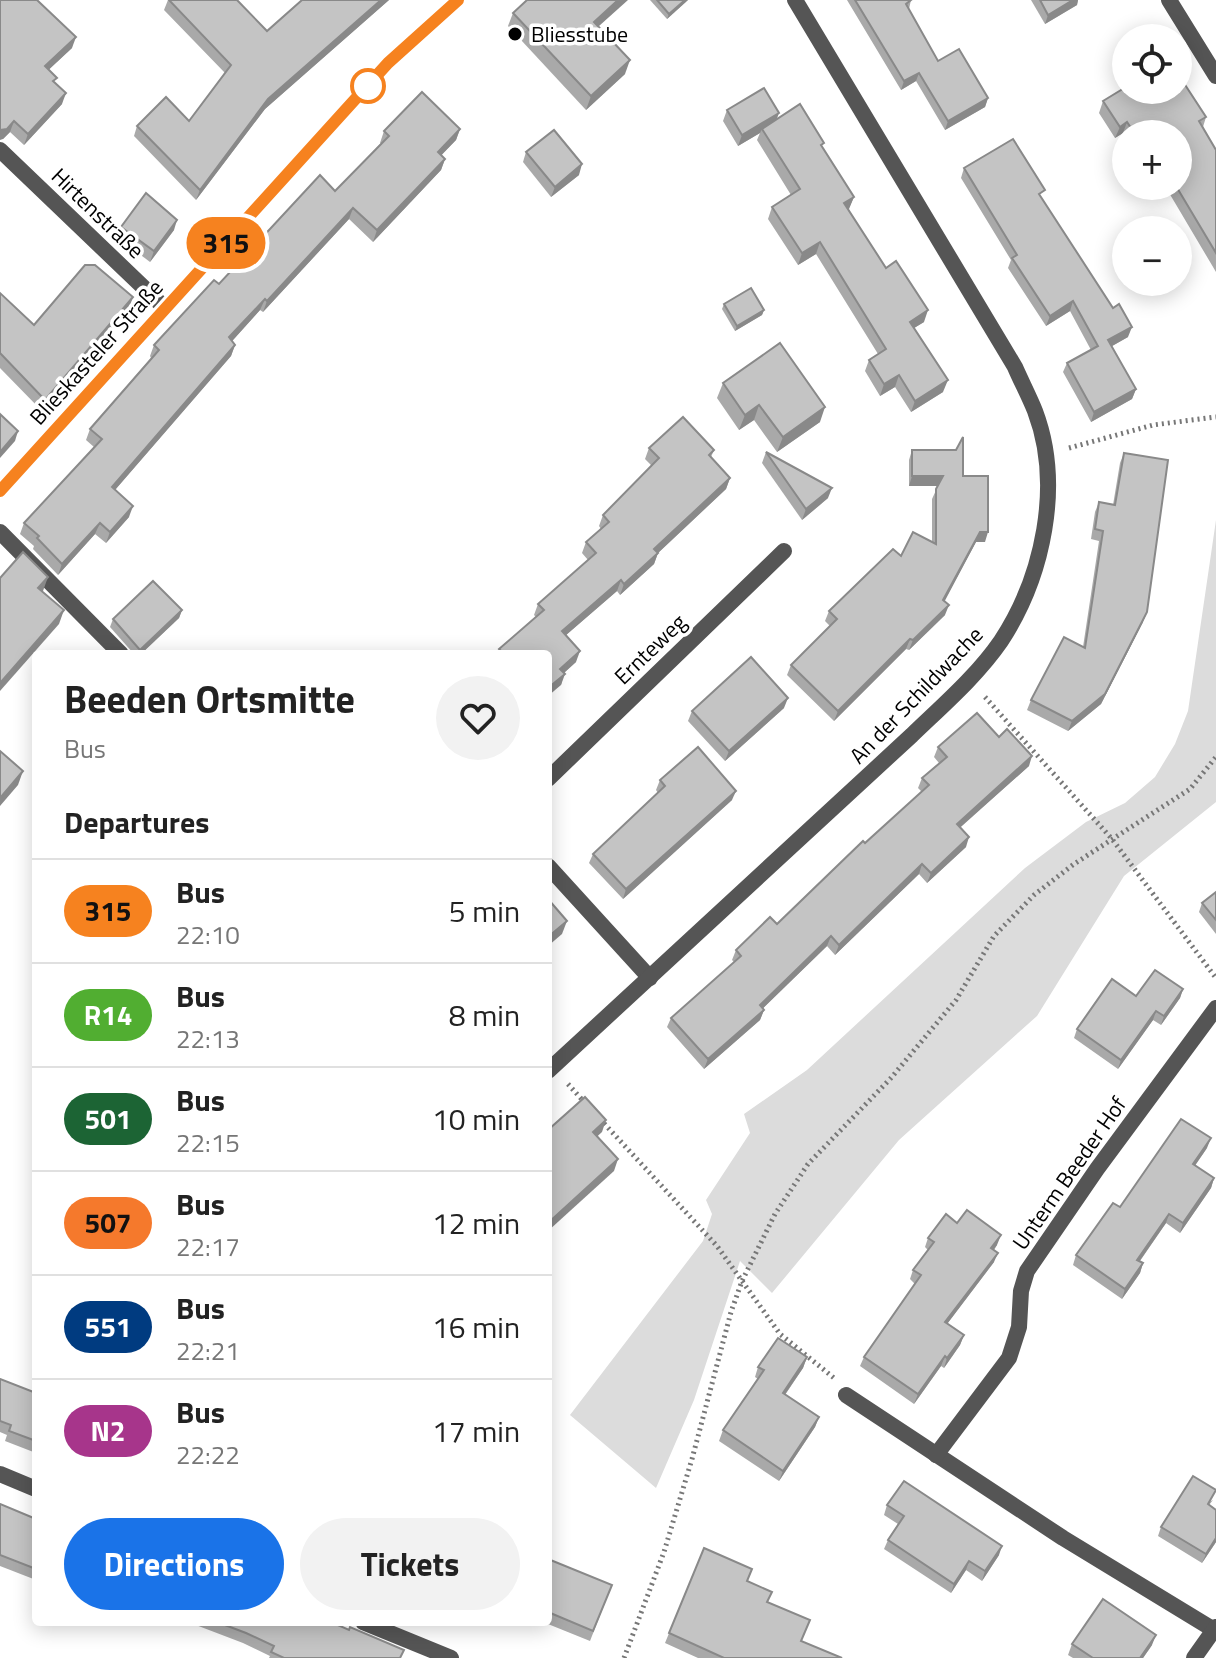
<!DOCTYPE html>
<meta charset="utf-8">
<style>
:root{--surface:#fff;--page:#f2f2f2;--text:#222;--muted:#767676;--line:#e0e0e0;--accent:#1a73e8}
body{margin:0;font-family:"Titillium Web",sans-serif;background:var(--page);color:var(--text);height:100vh;display:flex;flex-direction:column;font-size:30px;white-space:nowrap}
*{box-sizing:border-box;margin:0}
p{font-size:26px;color:var(--muted)}
.icon{flex:none;width:44px;height:44px;fill:none;stroke:currentColor;stroke-width:2;stroke-linecap:round;stroke-linejoin:round}
.map{position:relative;flex:1;overflow:hidden}
.details{position:absolute;left:32px;top:650px;width:520px;height:976px;display:flex;flex-direction:column;background:var(--surface);border-radius:8px;box-shadow:0 4px 20px #0003}
.details>*{flex:none}
.badge{padding:0 16px;border-radius:26px;font-size:28px;line-height:52px}
.tools{position:absolute;left:1112px;top:24px;display:grid;gap:16px}
.tools a{display:grid;place-items:center;width:80px;height:80px;border-radius:50%;background:var(--surface);box-shadow:0 4px 20px #0003;font-size:40px}
.map>.badge{position:absolute;translate:-50% -50%;box-shadow:0 0 0 4px #fff}
h2{padding:0 32px;font-size:30px;line-height:72px}
.round{display:grid;place-items:center;flex:none;width:84px;height:84px;border-radius:42px;background:var(--page)}
.headline{display:flex;align-items:center;justify-content:space-between;height:136px;padding:0 32px}
h1{font-size:38px;font-weight:700;line-height:60px}
.cta{display:flex;gap:16px;margin-top:auto;padding:16px 32px}
.cta a{flex:1;height:92px;border-radius:48px;background:var(--accent);color:#fff;font-size:32px;font-weight:700;line-height:92px;text-align:center}
.cta a+a{background:var(--page);color:var(--text)}
ul{padding:0;list-style:none}
li{display:flex;align-items:center;gap:24px;height:104px;padding:0 32px;border-top:2px solid var(--line)}
li div{flex:1}
li b{display:block;font-size:30px}
li em{font-style:normal}
li .badge{min-width:88px;font-weight:700;text-align:center}
.map>svg:first-child{display:block}
.green{fill:#dcdcdc}
.lines{fill:none;stroke-linecap:round;stroke-linejoin:round}
.path{stroke:#777;stroke-width:5;stroke-dasharray:2 4;stroke-linecap:butt}
.lane{stroke:#555;stroke-width:16}
.street{stroke:#555;stroke-width:16}
.secondary{stroke:#222;stroke-width:16}
.wall{fill:#a9a9a9}
.shaded-wall{fill:#898989}
.building{fill:#c4c4c4;stroke:#898989;stroke-width:2}
.line-casing{stroke:#fff;stroke-width:18}
.line{stroke:#f6821f;stroke-width:12}
.poi-dot{fill:#000;stroke:#fff;stroke-width:3}
.stop-dot{fill:#fff;stroke:#f6821f;stroke-width:4}
.labels{text-anchor:middle;dominant-baseline:central;stroke-width:7;stroke-linejoin:round;paint-order:stroke}
.poi-label{font-size:22px;fill:#000;stroke:#fff;text-anchor:start}
.street-label{font-size:22px;fill:#000;stroke:#fff}
</style>
<div class="map">
<svg width="1216" height="1658" viewBox="0 0 1216 1658">
<rect width="100%" height="100%" fill="#fff"/>
<polygon class="green" points="1216,520 1216,802 1124,876 1037,1016 899,1140 772,1293 740,1261 694,1400 656,1488 570,1415 703,1241 712,1214 706,1200 750,1133 744,1114 807,1070 1025,868 1086,822 1125,803 1155,777 1175,744 1188,711"/>
<g class="lines">
<g class="path">
<polyline points="1069,448 1153,425 1216,417"/>
<polyline points="985,697 1112,839 1216,978"/>
<polyline points="568,1084 585,1103"/>
<polyline points="600,1119 717,1246 780,1334 834,1378"/>
<polyline points="624,1658 664,1552 692,1459 731,1312 742,1281 775,1214 808,1164 891,1078 956,1000 994,936 1034,895 1074,864 1190,789 1216,757"/>
</g>
<polyline class="lane" points="0,532 121,654"/>
<g class="street">
<polyline points="1169,0 1216,76"/>
<polyline points="0,150 165,308"/>
<polyline points="548,779 784,551"/>
<polyline points="548,866 650,978"/>
<path d="M548,1071L912,735C942,706 977,676 1001,641C1043,577 1063,485 1035,411C1029,396 1021,381 1015,367L795,0"/>
<polyline points="846,1395 1063,1538 1214,1630"/>
<polyline points="936,1455 1009,1358 1019,1327 1021,1291 1027,1271 1097,1169 1216,1008"/>
<polyline points="0,1474 36,1489"/>
<polyline points="363,1622 451,1658"/>
<polyline points="1194,1658 1216,1627"/>
</g>
<polyline class="secondary" points="0,491 388,63 458,0"/>
</g>
<g class="wall">
<polygon points="0,0 72,48 48,70 55,83 62,104 24,145 10,132 3,139"/>
<polygon points="168,0 267,31 302,0 389,0 265,109 196,200 134,136 137,126 189,121 225,73 164,10"/>
<polygon points="650,0 688,0 667,19"/>
<polygon points="847,0 911,0 909,9 938,61 988,98 985,107 945,130 916,81 901,90"/>
<polygon points="1031,0 1078,0 1077,5 1045,24"/>
<polygon points="513,13 599,27 625,74 586,110 508,26"/>
<polygon points="1103,101 1206,117 1203,127 1216,150 1216,272 1165,186 1178,186 1178,134 1126,134 1126,138 1123,133 1115,138 1099,113"/>
<polygon points="727,110 777,119 822,148 854,197 848,210 886,268 924,322 914,328 943,392 911,412 895,387 880,396 865,371 869,360 878,354 816,254 798,265 768,219 772,207 791,195 757,140 760,133 738,146 723,121"/>
<polygon points="460,129 456,140 441,155 445,159 441,170 373,242 349,219 263,312 260,310 232,341 235,345 231,356 115,490 129,517 106,543 95,534 58,575 33,549 34,546 20,534 24,523 94,447 86,440 90,429 151,358 150,356 154,345 219,284 335,191 381,143 380,143 384,131"/>
<polygon points="526,152 579,175 551,197 523,162"/>
<polygon points="964,168 1042,198 1128,337 1112,346 1136,389 1132,399 1091,422 1063,372 1067,363 1091,350 1070,311 1046,326 1008,268 1011,260 961,178"/>
<polygon points="121,227 174,230 150,262 117,237"/>
<polygon points="0,293 34,325 129,308 41,410 0,368"/>
<polygon points="724,304 764,310 762,315 735,331 722,309"/>
<polygon points="723,383 820,422 777,452 754,420 739,430 717,398"/>
<polygon points="649,448 714,450 711,457 730,478 726,489 658,553 654,564 620,595 617,591 566,635 576,662 564,673 561,685 548,654 498,654 499,649 536,617 534,615 538,604 588,560 582,553 586,542 601,529 599,526 603,515 652,466 645,459"/>
<polygon points="912,450 963,476 985,542 976,542 944,601 945,615 909,650 906,649 834,721 787,675 791,665 830,626 825,621 829,611 901,556 932,543 932,499 938,486 909,486 909,460"/>
<polygon points="766,452 828,498 802,520 762,463"/>
<polygon points="1124,453 1143,622 1101,704 1068,731 1027,710 1031,700 1083,647 1099,541 1091,539 1095,512 1099,502 1113,505 1120,463"/>
<polygon points="182,610 179,618 141,654 134,654 110,627 113,619"/>
<polygon points="784,708 725,761 688,721 692,711"/>
<polygon points="999,737 1029,766 960,827 966,847 927,883 919,874 835,955 827,946 763,1008 764,1010 760,1020 704,1069 667,1027 671,1018 734,962 732,960 736,950 777,924 922,792 918,788 922,778 939,763 934,757 938,747"/>
<polygon points="660,780 732,800 623,899 589,863 593,854 658,793 656,790"/>
<polygon points="1216,892 1216,934 1199,912 1202,903"/>
<polygon points="1183,989 1180,998 1161,1025 1153,1020 1118,1069 1074,1038 1077,1029 1136,996"/>
<polygon points="1207,1148 1195,1165 1214,1178 1211,1188 1180,1233 1166,1223 1140,1261 1143,1263 1140,1273 1122,1299 1073,1265 1076,1255 1120,1207"/>
<polygon points="957,1223 997,1245 994,1250 994,1262 947,1324 964,1335 960,1345 944,1368 941,1366 914,1404 860,1366 864,1357 915,1284 910,1279 913,1270 928,1250 925,1247 928,1238"/>
<polygon points="807,1357 803,1368 785,1395 819,1417 815,1427 779,1481 719,1441 723,1430 758,1379 755,1377 758,1367"/>
<polygon points="0,1379 36,1393 36,1453 5,1441 7,1435 0,1432"/>
<polygon points="1213,1500 1209,1505 1216,1542 1202,1563 1158,1536 1161,1527"/>
<polygon points="0,1504 36,1519 36,1580 0,1566"/>
<polygon points="887,1505 999,1555 982,1581 966,1570 951,1593 884,1549 888,1540 898,1524 884,1515"/>
<polygon points="704,1548 747,1581 768,1602 802,1641 842,1658 698,1658 665,1643"/>
<polygon points="548,1559 612,1585 590,1641 543,1622 548,1622"/>
<polygon points="188,1622 331,1622 401,1658 269,1658 270,1656 243,1643"/>
<polygon points="1072,1644 1152,1645 1143,1658 1073,1658 1068,1655"/>
</g>
<g class="shaded-wall">
<polygon points="381,0 389,0 265,109 196,200 200,190 268,99"/>
<polygon points="618,0 628,0 589,35 594,22"/>
<polygon points="685,0 688,0 667,19 669,14"/>
<polygon points="1073,0 1078,0 1077,5 1045,24 1048,15"/>
<polygon points="76,37 72,48 41,77 45,66"/>
<polygon points="630,60 625,74 586,110 591,96"/>
<polygon points="919,73 916,81 901,90 904,81"/>
<polygon points="66,93 62,104 24,145 28,134"/>
<polygon points="988,98 985,107 945,130 948,121"/>
<polygon points="779,113 775,124 762,129 760,133 738,146 742,135"/>
<polygon points="14,121 10,132 3,139 0,140 0,130"/>
<polygon points="1127,122 1123,133 1115,138 1120,127"/>
<polygon points="460,129 456,140 434,163 438,152"/>
<polygon points="445,159 441,170 373,242 377,230"/>
<polygon points="582,164 579,175 551,197 555,187"/>
<polygon points="854,197 849,209 840,215 844,203"/>
<polygon points="353,208 349,219 263,312 267,301"/>
<polygon points="177,220 174,230 150,262 154,251"/>
<polygon points="820,242 816,254 798,265 802,253"/>
<polygon points="133,297 129,308 41,410 45,400"/>
<polygon points="265,299 260,310 225,349 229,337"/>
<polygon points="1073,301 1070,311 1046,326 1050,316"/>
<polygon points="764,310 762,315 735,331 737,326"/>
<polygon points="928,310 924,322 906,333 910,322"/>
<polygon points="1132,327 1128,337 1105,350 1108,340"/>
<polygon points="235,345 231,356 108,498 112,487"/>
<polygon points="899,375 895,387 880,396 884,384"/>
<polygon points="948,380 943,392 911,412 915,401"/>
<polygon points="1136,389 1132,399 1091,422 1094,412"/>
<polygon points="759,405 754,420 739,430 745,415"/>
<polygon points="825,407 820,422 777,452 783,437"/>
<polygon points="18,431 15,441 0,458 0,452"/>
<polygon points="912,476 943,476 939,486 909,486"/>
<polygon points="730,478 726,489 658,553 654,564 620,595 624,584 654,549"/>
<polygon points="832,488 828,498 802,520 806,509"/>
<polygon points="133,506 129,517 106,543 110,532"/>
<polygon points="100,523 95,534 58,575 62,564"/>
<polygon points="980,532 988,532 985,542 976,542 940,610 943,600"/>
<polygon points="48,577 43,591 33,602 38,588"/>
<polygon points="621,580 617,591 558,642 562,631"/>
<polygon points="949,605 945,615 909,650 913,640"/>
<polygon points="64,610 59,624 0,691 0,683"/>
<polygon points="182,610 179,618 141,654 139,654 140,650"/>
<polygon points="1147,612 1143,622 1101,704 1068,731 1072,721"/>
<polygon points="910,639 906,649 834,721 838,711"/>
<polygon points="580,651 576,662 556,680 560,669"/>
<polygon points="565,674 561,685 548,696 548,688"/>
<polygon points="788,698 784,708 725,761 729,751"/>
<polygon points="1032,756 1029,766 953,834 957,824"/>
<polygon points="23,771 18,785 0,806 0,798"/>
<polygon points="736,791 732,800 623,899 626,889"/>
<polygon points="969,837 966,847 927,883 931,873"/>
<polygon points="922,864 919,874 835,955 839,945"/>
<polygon points="567,921 562,934 548,946 548,937"/>
<polygon points="831,936 827,946 756,1015 760,1005"/>
<polygon points="1183,989 1180,998 1161,1025 1164,1016"/>
<polygon points="764,1010 760,1020 704,1069 708,1059"/>
<polygon points="1156,1011 1153,1020 1118,1069 1121,1060"/>
<polygon points="606,1120 602,1132 589,1144 593,1132"/>
<polygon points="1211,1138 1207,1148 1190,1173 1193,1164"/>
<polygon points="618,1159 614,1171 548,1231 548,1223"/>
<polygon points="1214,1178 1211,1188 1180,1233 1183,1223"/>
<polygon points="1169,1214 1166,1223 1134,1269 1137,1260"/>
<polygon points="1001,1235 997,1245 988,1257 991,1248"/>
<polygon points="998,1253 994,1262 941,1332 945,1322"/>
<polygon points="1143,1263 1140,1273 1122,1299 1125,1289"/>
<polygon points="964,1335 960,1345 944,1368 947,1358"/>
<polygon points="945,1356 941,1366 914,1404 918,1394"/>
<polygon points="807,1357 803,1368 779,1403 783,1393"/>
<polygon points="819,1417 815,1427 779,1481 783,1471"/>
<polygon points="1216,1538 1216,1542 1202,1563 1206,1554"/>
<polygon points="1002,1546 999,1555 982,1581 985,1571"/>
<polygon points="969,1561 966,1570 951,1593 954,1584"/>
<polygon points="1156,1635 1152,1645 1143,1658 1140,1658"/>
</g>
<g class="building">
<polygon points="0,0 37,0 76,37 45,66 57,78 53,81 66,93 28,134 14,121 7,129 0,130"/>
<polygon points="169,0 237,0 267,31 302,0 381,0 268,99 200,190 137,126 166,97 189,121 231,65"/>
<polygon points="527,0 618,0 594,22 630,60 591,96 513,13"/>
<polygon points="657,0 685,0 669,14"/>
<polygon points="855,0 911,0 906,4 938,61 959,49 988,98 948,121 919,73 904,81"/>
<polygon points="1040,0 1073,0 1048,15"/>
<polygon points="1178,74 1206,117 1199,121 1216,150 1216,253 1176,186 1178,186 1178,134 1135,134 1127,122 1120,127 1103,101 1126,87 1126,90 1178,90"/>
<polygon points="764,88 779,113 742,135 727,110"/>
<polygon points="422,92 460,129 438,152 445,159 377,230 353,208 267,301 265,299 229,337 235,345 112,487 133,506 110,532 100,523 62,564 37,538 39,536 24,523 102,439 90,429 159,350 154,345 214,280 219,284 320,175 335,191 389,136 384,131"/>
<polygon points="800,104 824,143 821,145 854,197 844,203 886,268 896,261 928,310 910,322 948,380 915,401 899,375 884,384 869,360 886,349 820,242 802,253 772,207 800,189 762,129"/>
<polygon points="554,130 582,164 555,187 526,152"/>
<polygon points="1013,139 1045,190 1039,194 1113,308 1119,304 1132,327 1108,340 1136,389 1094,412 1067,363 1098,346 1073,301 1050,316 1012,258 1017,255 964,168"/>
<polygon points="146,193 177,220 154,251 121,227"/>
<polygon points="85,265 95,265 133,297 45,400 0,353 0,293 34,325"/>
<polygon points="751,288 764,310 737,326 724,304"/>
<polygon points="780,343 825,407 783,437 759,405 745,415 723,383"/>
<polygon points="0,414 18,431 0,452"/>
<polygon points="683,417 714,450 709,455 730,478 654,549 658,553 624,584 621,580 562,631 580,651 560,669 565,674 548,688 548,654 504,654 499,649 544,610 538,604 596,553 586,542 609,522 603,515 659,458 649,448"/>
<polygon points="963,437 963,476 988,476 988,532 980,532 943,600 949,605 913,640 910,639 838,711 791,665 837,619 829,611 893,549 901,556 913,532 936,544 936,489 943,476 912,476 912,450 956,450"/>
<polygon points="766,452 832,488 806,509"/>
<polygon points="1124,453 1168,460 1147,612 1105,694 1072,721 1031,700 1064,637 1085,648 1103,531 1095,529 1099,502 1115,505"/>
<polygon points="23,552 48,577 38,588 64,610 0,683 0,578"/>
<polygon points="153,581 182,610 140,650 113,619"/>
<polygon points="751,657 788,698 729,751 692,711"/>
<polygon points="977,713 999,737 1007,729 1032,756 957,824 969,837 931,873 922,864 839,945 831,936 760,1005 764,1010 708,1059 671,1018 741,956 736,950 770,917 777,924 863,841 865,843 929,785 922,778 947,757 938,747"/>
<polygon points="698,747 736,791 626,889 593,854 665,786 660,780"/>
<polygon points="0,751 23,771 0,798"/>
<polygon points="1216,892 1216,920 1202,903"/>
<polygon points="548,899 567,921 548,937"/>
<polygon points="1155,970 1183,989 1164,1016 1156,1011 1121,1060 1077,1029 1112,979 1136,996"/>
<polygon points="585,1097 606,1120 593,1132 618,1159 548,1223 548,1130"/>
<polygon points="1181,1119 1211,1138 1193,1164 1214,1178 1183,1223 1169,1214 1137,1260 1143,1263 1125,1289 1076,1255 1113,1203 1120,1207"/>
<polygon points="967,1210 1001,1235 991,1248 998,1253 945,1322 964,1335 947,1358 945,1356 918,1394 864,1357 921,1275 913,1270 934,1242 928,1238 946,1214 957,1223"/>
<polygon points="778,1338 807,1357 783,1393 819,1417 783,1471 723,1430 764,1370 758,1367"/>
<polygon points="0,1379 36,1393 36,1441 9,1431 11,1425 0,1421"/>
<polygon points="1193,1476 1216,1490 1208,1504 1216,1510 1216,1538 1206,1554 1161,1527"/>
<polygon points="904,1481 1002,1546 985,1571 969,1561 954,1584 888,1540 904,1516 887,1505"/>
<polygon points="0,1504 36,1519 36,1569 0,1555"/>
<polygon points="704,1548 752,1569 747,1581 772,1592 767,1602 810,1620 801,1641 842,1658 724,1658 669,1633"/>
<polygon points="548,1559 612,1585 593,1631 548,1612"/>
<polygon points="1103,1599 1156,1635 1140,1658 1093,1658 1072,1644"/>
<polygon points="217,1622 331,1622 349,1630 350,1627 404,1650 400,1658 284,1658 271,1652 274,1646 246,1633"/>
</g>
<g class="lines">
<g class="line-casing">
<polyline id="line" points="0,491 388,63 458,0"/>
</g>
<use href="#line" class="line"/>
</g>
<circle class="poi-dot" cx="515" cy="34" r="8"/>
<circle class="stop-dot" cx="368" cy="86" r="16"/>
<g class="labels">
<g class="poi-label">
<text x="531" y="34">Bliesstube</text>
</g>
<g class="street-label">
<text transform="translate(98 213) rotate(44)">Hirtenstraße</text>
<text transform="translate(96 352) rotate(-48)">Blieskasteler Straße</text>
<text transform="translate(650 649) rotate(-44)">Ernteweg</text>
<text transform="translate(916 695) rotate(-46)">An der Schildwache</text>
<text transform="translate(1069 1173) rotate(-55)">Unterm Beeder Hof</text>
</g>
</g>
</svg>
<div class="tools">
<a><svg class="icon" aria-label="locate" viewBox="0 0 24 24"><circle cx="12" cy="12" r="6"/><path d="M12 2v4M12 18v4M2 12h4M18 12h4"/></svg></a>
<a>+</a>
<a>−</a>
</div>
<b class="badge" style="left:226px;top:243px;background:#f6821f;color:#111">315</b>
<section class="details">
<div class="headline"><div><h1>Beeden Ortsmitte</h1><p>Bus</p></div><a class="round"><svg class="icon" aria-label="heart" viewBox="0 0 24 24"><path d="M12 20l-8-8c-3-5 5-10 8-4 3-6 11-1 8 4z"/></svg></a></div>
<h2>Departures</h2>
<ul>
<li><span class="badge" style="background:#f6821f;color:#111">315</span><div><b>Bus</b><p>22:10</p></div><em>5 min</em></li>
<li><span class="badge" style="background:#51ae31;color:#fff">R14</span><div><b>Bus</b><p>22:13</p></div><em>8 min</em></li>
<li><span class="badge" style="background:#1c6434;color:#fff">501</span><div><b>Bus</b><p>22:15</p></div><em>10 min</em></li>
<li><span class="badge" style="background:#f5792c;color:#111">507</span><div><b>Bus</b><p>22:17</p></div><em>12 min</em></li>
<li><span class="badge" style="background:#003b80;color:#fff">551</span><div><b>Bus</b><p>22:21</p></div><em>16 min</em></li>
<li><span class="badge" style="background:#a7358b;color:#fff">N2</span><div><b>Bus</b><p>22:22</p></div><em>17 min</em></li>
</ul>
<div class="cta"><a>Directions</a><a>Tickets</a></div>
</section>
</div>
